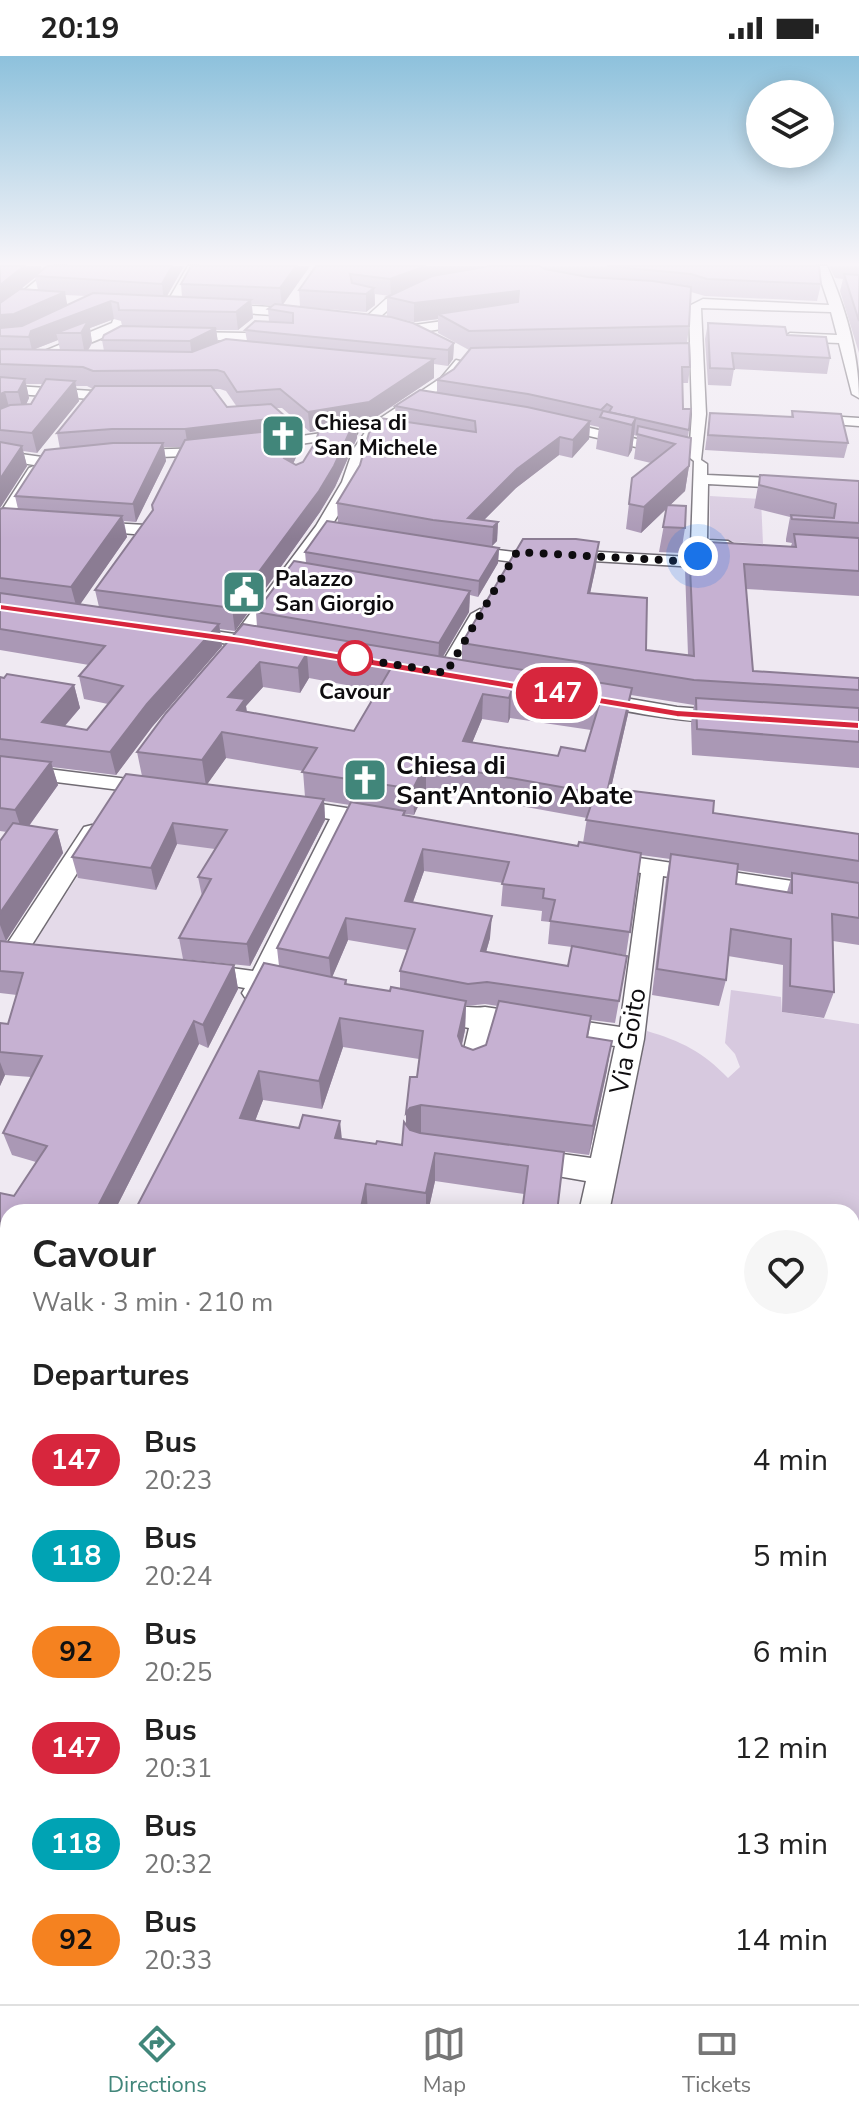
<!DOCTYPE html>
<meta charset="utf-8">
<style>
:root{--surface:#fff;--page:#f6f6f6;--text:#222;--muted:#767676;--line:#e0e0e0;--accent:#41867a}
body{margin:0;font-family:"Nunito Sans",sans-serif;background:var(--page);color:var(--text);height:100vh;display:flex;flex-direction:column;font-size:30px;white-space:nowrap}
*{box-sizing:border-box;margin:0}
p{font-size:26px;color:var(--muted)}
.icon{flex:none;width:44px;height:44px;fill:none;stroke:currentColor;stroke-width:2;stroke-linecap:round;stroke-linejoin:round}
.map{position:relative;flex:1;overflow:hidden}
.sheet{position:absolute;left:0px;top:1148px;width:860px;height:800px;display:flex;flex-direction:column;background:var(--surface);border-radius:24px 24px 0 0;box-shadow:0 4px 20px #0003}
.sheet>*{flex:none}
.badge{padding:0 16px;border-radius:26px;font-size:28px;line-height:52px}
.buttons{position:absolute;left:746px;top:24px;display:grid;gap:16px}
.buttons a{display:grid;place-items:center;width:88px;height:88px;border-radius:50%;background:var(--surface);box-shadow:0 4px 20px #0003;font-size:40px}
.you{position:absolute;width:40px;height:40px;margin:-20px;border:6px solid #fff;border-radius:50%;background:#1a73e8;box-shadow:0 0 0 12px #1a73e833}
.map>.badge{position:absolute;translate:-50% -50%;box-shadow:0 0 0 4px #fff}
h2{padding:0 32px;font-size:30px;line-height:72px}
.round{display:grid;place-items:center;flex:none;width:84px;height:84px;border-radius:42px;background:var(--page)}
.overview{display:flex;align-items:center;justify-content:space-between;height:136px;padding:0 32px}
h1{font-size:38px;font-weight:700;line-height:60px}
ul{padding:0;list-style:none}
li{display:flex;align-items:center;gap:24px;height:96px;padding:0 32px}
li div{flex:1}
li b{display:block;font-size:30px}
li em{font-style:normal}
li .badge{min-width:88px;font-weight:700;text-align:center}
.status{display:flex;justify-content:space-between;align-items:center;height:56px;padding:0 40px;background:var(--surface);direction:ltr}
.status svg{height:22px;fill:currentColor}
.tabs{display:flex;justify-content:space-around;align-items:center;height:112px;border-top:2px solid var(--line);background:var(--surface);font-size:22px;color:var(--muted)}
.tabs a{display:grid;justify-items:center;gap:4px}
.tabs .active{color:var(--accent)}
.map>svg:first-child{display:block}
.built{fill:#e4dae9}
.green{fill:#d7c9df}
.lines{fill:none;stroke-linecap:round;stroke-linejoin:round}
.minor-casing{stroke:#706b73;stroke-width:3}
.minor{fill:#fff;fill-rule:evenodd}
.wall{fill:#aa98b5;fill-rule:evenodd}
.shaded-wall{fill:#8b7c93}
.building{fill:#c6b1d2;stroke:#8b7c93;stroke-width:2;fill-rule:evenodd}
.line{fill:#d7263d;stroke:#fff;stroke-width:2}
.walk{stroke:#0e0c0f;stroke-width:8;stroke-dasharray:0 14.4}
.stop-dot{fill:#fff;stroke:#d7263d;stroke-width:4}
.labels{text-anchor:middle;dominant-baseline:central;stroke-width:6;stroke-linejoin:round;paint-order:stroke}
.far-poi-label{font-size:22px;font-weight:bold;fill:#0e0c0f;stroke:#fff;text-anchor:start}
.far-stop-label{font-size:22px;font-weight:bold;fill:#0e0c0f;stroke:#fff}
.poi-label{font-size:26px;font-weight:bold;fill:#0e0c0f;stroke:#fff;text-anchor:start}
.street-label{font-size:26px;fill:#0e0c0f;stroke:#fff}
</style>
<div class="status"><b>20:19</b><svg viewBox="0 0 49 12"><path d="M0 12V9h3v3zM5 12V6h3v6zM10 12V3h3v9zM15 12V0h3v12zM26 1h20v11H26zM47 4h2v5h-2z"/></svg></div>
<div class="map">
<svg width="859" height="1948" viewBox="0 0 859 1948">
<rect width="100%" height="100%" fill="#efe9f2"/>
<polygon class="built" points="133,735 321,762 247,907 31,892"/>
<g class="green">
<polygon points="710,440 761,443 763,488 710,484"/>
<path d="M731,934L781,941L782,956L859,968V1441L852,1443V1156H609L647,975C681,985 703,996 728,1022L740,1011L735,998L725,987Z"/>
<polygon points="8,1448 8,1745 0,1734 0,1463"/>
</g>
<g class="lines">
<g class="minor-casing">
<g id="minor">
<polygon points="54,210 66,210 0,264 0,254"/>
<polygon points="188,210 199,210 175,253 167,253 165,250"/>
<path d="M816,210H827C845,250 859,298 859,342L852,338L839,287L790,285L784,281L790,277L837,279L831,256L701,252L706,358L701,404L707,408V419L859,426V436L708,428L707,484L728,485L736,490L728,495L693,492L691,488L694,405L689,401L692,358L689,250L703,243L829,249Z"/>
<polygon points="417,232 423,235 421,237 394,249 375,265 365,262 386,243"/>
<path d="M124,246L130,250C127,258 126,268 119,273C107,282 45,306 35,299L112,267L118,250Z"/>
<polygon points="218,248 303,253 309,257 303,261 214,255 212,252"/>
<polygon points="471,261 475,262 475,268 415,277 409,273 415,269"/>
<polygon points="182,276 246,277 252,281 246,285 178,283 176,280"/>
<path d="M456,304L468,307C444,338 409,349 381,374C363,391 362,419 350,440C321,489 285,534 252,580L273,584L275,588L273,592L245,590L238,600L231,602L222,596L228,588L180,580L177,576L180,572L186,571L235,578L316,470L342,426L353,394L370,369L441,322Z"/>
<polygon points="0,329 123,337 130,341 123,345 0,337"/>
<polygon points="810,359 859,362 859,370 805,366 805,360"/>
<polygon points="556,364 675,392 677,395 670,399 551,371 551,365"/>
<polygon points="350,373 357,377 355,380 266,393 259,389 266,385"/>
<polygon points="211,392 218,396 216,399 131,402 124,398 131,394"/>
<path d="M0,395L42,401L72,399L79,403C61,417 22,407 0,403Z"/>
<polygon points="34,410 42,415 6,473 0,475 0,457 29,412"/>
<polygon points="90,466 146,469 154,474 146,479 84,474 82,471"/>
<polygon points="465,490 514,496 522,501 514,506 459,499 457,495 459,491"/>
<polygon points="564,494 690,501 698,495 706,500 703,510 697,511 558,503 556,499"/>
<polygon points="480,553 489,558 456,617 453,621 439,621 436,617 471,558"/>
<path d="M596,637L677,651L728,655L738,661C724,676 613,653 589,647L586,643Z"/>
<polygon points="0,707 152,726 163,732 152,738 0,719"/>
<polygon points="290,743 378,757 386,759 389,764 386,769 378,771 350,766 277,918 299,923 303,929 299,935 290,938 269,935 264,943 255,946 246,943 242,937 245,932 193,923 190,917 193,911 202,908 253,915 330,763 282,755 279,750 282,745"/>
<polygon points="92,769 100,771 103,776 23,903 14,906 5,903 2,897 5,891 84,771"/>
<path d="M606,797L859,835V851L663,820L644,983L609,1156H579L586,1125L517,1113L513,1105L517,1097L527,1093L591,1102L615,990L495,971L482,1017L473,1020L464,1017L460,1010L469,972L422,963L418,956L422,949C441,944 463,954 485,951L620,971L641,817L598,809L595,804L598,799Z"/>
<polygon points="0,1325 8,1328 8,1360 0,1357"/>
<polygon points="8,1389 8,1434 0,1437 0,1392"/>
<polygon points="859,1464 859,1500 852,1502 852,1466"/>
<polygon points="0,1805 8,1808 8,1858 0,1855"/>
<polygon points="58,1940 104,1940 107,1948 61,1948"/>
<polygon points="232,1940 279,1940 276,1948 229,1948"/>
</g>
</g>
<use href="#minor" class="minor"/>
</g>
<g class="wall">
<path d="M0,210L42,215L47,210H184L167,240L182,241L181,228L191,210H310L282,249L300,251L299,234L316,210H819L821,228L817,245L705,240L691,236L689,270L687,287L690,311L688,327H683V353L689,374L688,381L689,410L685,435L670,449L685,472L681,497L659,496L667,452L641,477L626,473L632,422L651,407L634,403L637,380L634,379L632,394L628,401L596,393L599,371L590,369L589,383L572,402L559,399L516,432L484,464L498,466L497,485L492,490L499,492L498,507L478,541L470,539L469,556L443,601L462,604V587L596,510L590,537L646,594L688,599L685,513L689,489L791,490L792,487L786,486V483L790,461L754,452L760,419L859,425V540L746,533L753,615L859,622V712L692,699L691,667L694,649L631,639L628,658L611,732L713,757L859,778V889L833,885L834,936L824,962L782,956L783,909L728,900L726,924L719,950L652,939L666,824L670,803L641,799L626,899L588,893L627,900L615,967L591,964L588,981L607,1014L589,1099L432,1078L564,1096L524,1138L435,1125L428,1156H134L279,910L277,892L350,749L324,745L325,764L250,910L183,903L179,882L202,840L198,821L215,793L177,788L156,834L78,822L72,801L142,720L137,696L257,571L256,556L306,507L305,496L338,466L337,447L396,364L395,350L437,337V324L454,313L469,294L438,277V263L414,266L387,260V241L390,240L375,238V249L366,256L314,252L454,287L453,303L448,310L434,308V322L370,365L356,368L357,382L335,431L320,456L235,575L220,573L222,590L152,671L116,719L52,711L58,729L29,770L57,774L63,797L6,885H0V785L7,776L0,775V621L74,629L80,652L65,670L87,674L108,648L84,643L79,620L89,609L0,594V453H18L15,440L60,393L57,377L93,333L87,330H76L79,345L37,397L23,395L27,410L0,452ZM35,221L38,234L21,233L24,230ZM65,239L87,240L67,250ZM252,248L273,250L268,253L269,266L245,274L247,285L218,286L216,274H238L253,262ZM114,263L121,265L122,270L102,284L104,295H88L92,287L90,272ZM58,284L60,294H35V293ZM26,328H42L31,348L26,349L29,342ZM214,333H220L226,335L237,351H227ZM276,352H282L310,376L319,374L316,385L303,406L296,409L293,408L300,392L299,372L287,373ZM164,391H181L153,454L95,534L99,551L80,548L127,481L124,465L136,466L166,405ZM309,622L378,635L354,675L247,656L246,650L263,631L300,637ZM510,662L591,674L585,695L558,700L472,687L482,663L508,667ZM226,702L303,715L305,741L207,728ZM426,733L587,762L583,787L578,790L405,759V758L414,759ZM737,814L791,822L787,836L736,828ZM424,815L503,827L501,850L542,855L541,865L550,866L548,888L572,891L568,910L486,896L490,882L413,846ZM348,884L407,894L400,915V933L390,935L347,928L346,924L332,921ZM485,948L498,950L486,989L473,994L462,989L465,974L466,950ZM343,991L419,1003L417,1021L402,1089L376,1088L342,1083L255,1065L263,1044L322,1053Z"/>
<polygon points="829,210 859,210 859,297 840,235 843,223 835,222"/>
<polygon points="708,267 787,279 830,302 827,318 734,313 731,330 708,329 705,283"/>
<polygon points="792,355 848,387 844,402 705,394 710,357 791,361"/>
<polygon points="0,885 234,909 238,933 208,992 199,988 114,1156 8,1156 8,1321 0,1318 0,1137 14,1140 36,1106 12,1099 3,1077 31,1021 5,1019 0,1030 0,967 8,968 17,939 0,937"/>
<polygon points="859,1532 859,1586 852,1570 852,1536 854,1533"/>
</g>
<g class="shaded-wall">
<polygon points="24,210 41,210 42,216 0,250 0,229"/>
<polygon points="172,210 184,210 164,245 162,228"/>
<polygon points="296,210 310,210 282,250 280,232"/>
<polygon points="426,210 517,210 391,240 390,223"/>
<polygon points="374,232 375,249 366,256 366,238"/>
<polygon points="519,235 518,254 438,258 438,263 414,266 414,247"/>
<polygon points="65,236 68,253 18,276 0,278 0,259"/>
<polygon points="251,244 253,262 238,274 236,256"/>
<polygon points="111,245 114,263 90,272 92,287 85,299 81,277 56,277 58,284 35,293 33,299 29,281 31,275"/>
<polygon points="216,272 218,288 192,301 190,285"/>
<polygon points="454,287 453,303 448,310 448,294"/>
<polygon points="434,303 434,322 370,365 356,368 357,382 335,431 320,456 235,575 232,552 353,368 310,376 308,356"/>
<polygon points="25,323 29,342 23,355 18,336"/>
<polygon points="75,325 79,345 37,397 32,377"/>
<polygon points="5,336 10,355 0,359 0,338"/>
<polygon points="286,361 287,379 188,391 185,373"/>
<polygon points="636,362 632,394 628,401 632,369"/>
<polygon points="590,365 589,383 572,402 573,384"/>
<polygon points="299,372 300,392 286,424 284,402"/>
<polygon points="560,381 559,399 516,432 479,469 468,462 517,413"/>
<polygon points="163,387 166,405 136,466 133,448"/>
<polygon points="22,390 27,410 0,452 0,423"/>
<polygon points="689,410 685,435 641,477 644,451"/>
<polygon points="122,460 127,481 77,553 71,531"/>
<polygon points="498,466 497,485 492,490 493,471"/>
<polygon points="599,486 596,510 585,561 588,537"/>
<polygon points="499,492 498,507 478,541 479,525"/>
<polygon points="470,535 469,556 438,609 439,587"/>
<polygon points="219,568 222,590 152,671 116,719 110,696 147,648"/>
<polygon points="307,597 309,622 300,637 298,612"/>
<polygon points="260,606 263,631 246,650 248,669 240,680 238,660 228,641"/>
<polygon points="74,629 80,652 48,689 42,666"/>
<polygon points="632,632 628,658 605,758 608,732"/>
<polygon points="511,636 510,662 508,667 509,642"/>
<polygon points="483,638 482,663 462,711 463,685"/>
<polygon points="222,676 226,702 206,730 202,704"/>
<polygon points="51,706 58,729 23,778 15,754"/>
<polygon points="426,707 426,733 414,759 413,733"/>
<polygon points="324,743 325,764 250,910 247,888"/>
<polygon points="173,767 177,788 156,834 151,812"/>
<polygon points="57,774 63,797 6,885 0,869 0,857"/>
<polygon points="423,793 424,815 405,868 405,845"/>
<polygon points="492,860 490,882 480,917 481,895"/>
<polygon points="346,862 348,884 331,924 329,902"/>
<polygon points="234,909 238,933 208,992 203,969"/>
<polygon points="466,945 465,974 457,1009 458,980"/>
<polygon points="340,962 343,991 322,1053 319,1025"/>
<polygon points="194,965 199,988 114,1156 95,1156"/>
<polygon points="612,985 607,1014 589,1099 593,1070"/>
<polygon points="0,1006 5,1019 0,1030"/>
<polygon points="259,1015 263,1044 245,1091 240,1062"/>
<polygon points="421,1049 421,1077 406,1086 406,1057 410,1052"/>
<polygon points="340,1065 343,1093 335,1082"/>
<polygon points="435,1097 435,1125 428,1156 426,1156 426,1137"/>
<polygon points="366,1128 368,1156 360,1156"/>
<polygon points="859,1729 859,1736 852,1739 852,1733"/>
<polygon points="0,1916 8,1928 8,1940 16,1940 21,1948 1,1948"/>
</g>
<g class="building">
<polygon points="0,210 24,210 0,229"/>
<polygon points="47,210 172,210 162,228 35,220"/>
<polygon points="191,210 296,210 280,232 181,228"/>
<polygon points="316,210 426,210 390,223 350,218 352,227 374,232 366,238 299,234"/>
<polygon points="490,210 540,210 545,213 588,221 653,225 691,231 689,270 469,275 438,258 518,246 519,235 414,247 387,241 432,220"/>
<polygon points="607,210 819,210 821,228 707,223 691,218"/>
<polygon points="844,218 859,219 859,265"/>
<polygon points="20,233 65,236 14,258 0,259 0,247"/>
<polygon points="93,237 251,244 236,256 119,254 118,247 111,245 31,275 29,281 0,280 0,272 22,270"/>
<polygon points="275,248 391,261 413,267 454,287 448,294 245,274 255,265 293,267 293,257 268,253"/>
<polygon points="88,265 81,277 56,277"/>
<polygon points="708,267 785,271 787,279 826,281 830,302 732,297 734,313 710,312"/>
<polygon points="121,270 216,272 190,285 102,284 104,279"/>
<polygon points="226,283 434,303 369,346 308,356 280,333 237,336 224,316 217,314 93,315 83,311 0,308 0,293 192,296"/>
<polygon points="689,287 690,311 682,311 683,353 691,353 689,374 609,356 612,351 607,348 601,354 528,338 437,324 454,313 471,292"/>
<polygon points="0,321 25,323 18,336 5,336 0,338"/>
<polygon points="46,323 75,325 32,377 0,374 0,353 10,349 31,348"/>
<polygon points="95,330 211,330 227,351 271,348 286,361 185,373 112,373 57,377"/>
<polygon points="420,334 527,351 590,365 573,384 560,381 517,413 468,462 498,466 493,471 433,464 337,447 360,409 369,377 380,362 476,376 475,365 395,350"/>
<polygon points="603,355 636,362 632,369 600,361"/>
<polygon points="792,355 841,358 848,387 708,379 710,357 793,361"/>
<polygon points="356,362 334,410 319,435 232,552 95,534 153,454 152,449 185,384 299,372 284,402 296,409 303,406 316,385 321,368"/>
<polygon points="638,370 691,382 689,410 644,451 629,448 632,422 675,388 637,378"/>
<polygon points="0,386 22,390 0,423"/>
<polygon points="113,387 163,387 133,448 15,440 45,394"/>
<polygon points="760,419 859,425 859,467 792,463 791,459 834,462 836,448 759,429"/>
<polygon points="667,449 686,450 685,472 663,471"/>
<polygon points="3,452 122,460 71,531 0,522 0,453"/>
<polygon points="327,465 499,492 479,525 305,496"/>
<polygon points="794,478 859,482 859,515 744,508 753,615 859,622 859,634 694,624 462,587 523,483 576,483 599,486 588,537 647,542 646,594 694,600 689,489 701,490 709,486 796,491"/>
<polygon points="294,505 470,535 439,587 256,556"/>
<polygon points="0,537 219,568 147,648 110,696 0,683 0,621 4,622 7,618 74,629 42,666 87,674 123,630 79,620 105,590 0,573"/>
<path d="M243,568L632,632L608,732L714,745L713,757L859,778V805L586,764L595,737L426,707L413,733L302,716L317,692L222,676L202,704L137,696L166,657ZM307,597L391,612L354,675L237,654L245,643L228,641L260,606L298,612ZM511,636L599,649L585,695L561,691L558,700L463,685L483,638L509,642Z"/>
<polygon points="696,642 859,652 859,686 697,673"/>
<polygon points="0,700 51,706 15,754 0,752"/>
<polygon points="126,718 324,743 247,888 179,882 211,823 198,821 227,774 173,767 151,812 72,801"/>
<polygon points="351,746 405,755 403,759 578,790 579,786 641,797 630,876 550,865 555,844 543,842 544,833 502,828 509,806 423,793 405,845 492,860 481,895 568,910 572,890 627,900 619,945 487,926 468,928 400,915 415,873 346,862 329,902 277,892"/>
<polygon points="13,767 57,774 0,857 0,785"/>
<polygon points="671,798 738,808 736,828 792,837 792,817 859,827 859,862 832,858 834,936 790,930 791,883 731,873 726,924 657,913"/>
<polygon points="0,885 234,909 203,969 194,965 95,1156 8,1156 8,1305 0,1302 0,1137 14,1140 47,1090 3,1077 42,1000 0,996 0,967 8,968 23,917 0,915"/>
<polygon points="264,907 346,924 345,928 390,935 391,931 466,945 458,980 462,990 473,994 486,989 499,945 591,960 587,981 612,985 593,1070 421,1049 410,1052 406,1057 410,1021 417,1021 423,975 340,962 319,1025 259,1015 240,1062 299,1072 303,1059 340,1065 335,1082 376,1088 377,1085 402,1089 404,1066 410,1074 420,1077 564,1096 557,1156 522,1156 528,1110 435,1097 426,1137 366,1128 360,1156 134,1156"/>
<polygon points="859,1532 859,1545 854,1533"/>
<polygon points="859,1630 859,1729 852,1733 852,1634"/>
</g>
<linearGradient id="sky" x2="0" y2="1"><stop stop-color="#8dc1dc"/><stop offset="0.43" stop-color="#f8f5f9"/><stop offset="1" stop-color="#f8f5f9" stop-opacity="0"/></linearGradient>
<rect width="859" height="483" fill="url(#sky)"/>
<polygon class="line" points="0,548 241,581 677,654 859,666 859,673 677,661 241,588 0,554"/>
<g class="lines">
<polyline class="walk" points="355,602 446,617 517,496 697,506 698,500"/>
</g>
<defs>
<g id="church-square" transform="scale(2.3)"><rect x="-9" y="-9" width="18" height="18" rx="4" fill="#41867a" stroke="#fff"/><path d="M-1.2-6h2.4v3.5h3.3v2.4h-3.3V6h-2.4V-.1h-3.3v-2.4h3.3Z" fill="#fff"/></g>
<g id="civic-square" transform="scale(2.3)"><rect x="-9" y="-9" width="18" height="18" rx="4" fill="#41867a" stroke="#fff"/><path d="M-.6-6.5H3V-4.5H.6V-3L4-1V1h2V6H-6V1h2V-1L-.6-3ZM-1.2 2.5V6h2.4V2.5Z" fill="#fff"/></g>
</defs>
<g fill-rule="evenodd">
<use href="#church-square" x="283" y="380"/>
<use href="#civic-square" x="244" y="536"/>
<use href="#church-square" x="365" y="724"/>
</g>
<circle class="stop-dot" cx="355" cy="602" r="16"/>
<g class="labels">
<g class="far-poi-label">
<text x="314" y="367">Chiesa di<tspan x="314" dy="25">San Michele</tspan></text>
<text x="275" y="523">Palazzo<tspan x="275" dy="25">San Giorgio</tspan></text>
</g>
<g class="far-stop-label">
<text x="355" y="636">Cavour</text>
</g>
<g class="poi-label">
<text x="396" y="709">Chiesa di<tspan x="396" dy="30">Sant’Antonio Abate</tspan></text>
</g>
<g class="street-label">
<text transform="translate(628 985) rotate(-80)">Via Goito</text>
</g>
</g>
</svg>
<div class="buttons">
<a><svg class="icon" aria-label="layers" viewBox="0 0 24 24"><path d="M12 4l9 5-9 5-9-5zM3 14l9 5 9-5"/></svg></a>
</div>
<div class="you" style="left:698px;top:500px"></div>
<b class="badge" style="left:557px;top:637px;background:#d7263d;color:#fff">147</b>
<section class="sheet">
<div class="overview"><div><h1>Cavour</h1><p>Walk · 3 min · 210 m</p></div><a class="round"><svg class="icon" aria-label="heart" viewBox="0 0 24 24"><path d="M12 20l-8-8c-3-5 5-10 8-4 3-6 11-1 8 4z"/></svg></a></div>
<h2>Departures</h2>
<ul>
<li><span class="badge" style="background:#d7263d;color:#fff">147</span><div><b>Bus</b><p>20:23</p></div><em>4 min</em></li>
<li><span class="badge" style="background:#00a3b4;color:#fff">118</span><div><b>Bus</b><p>20:24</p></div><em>5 min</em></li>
<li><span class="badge" style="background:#f58220;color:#111">92</span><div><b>Bus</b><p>20:25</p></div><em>6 min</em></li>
<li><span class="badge" style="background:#d7263d;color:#fff">147</span><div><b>Bus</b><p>20:31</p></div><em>12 min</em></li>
<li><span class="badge" style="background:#00a3b4;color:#fff">118</span><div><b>Bus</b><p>20:32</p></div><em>13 min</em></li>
<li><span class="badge" style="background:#f58220;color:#111">92</span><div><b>Bus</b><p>20:33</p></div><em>14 min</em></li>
</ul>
</section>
</div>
<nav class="tabs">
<a class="active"><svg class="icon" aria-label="directions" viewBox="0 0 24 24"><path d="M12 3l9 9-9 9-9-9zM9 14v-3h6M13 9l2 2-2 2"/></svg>Directions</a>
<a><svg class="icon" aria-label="map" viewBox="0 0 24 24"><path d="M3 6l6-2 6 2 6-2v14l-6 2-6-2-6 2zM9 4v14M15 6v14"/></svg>Map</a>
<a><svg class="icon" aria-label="tickets" viewBox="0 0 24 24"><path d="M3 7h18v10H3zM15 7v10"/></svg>Tickets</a>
</nav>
